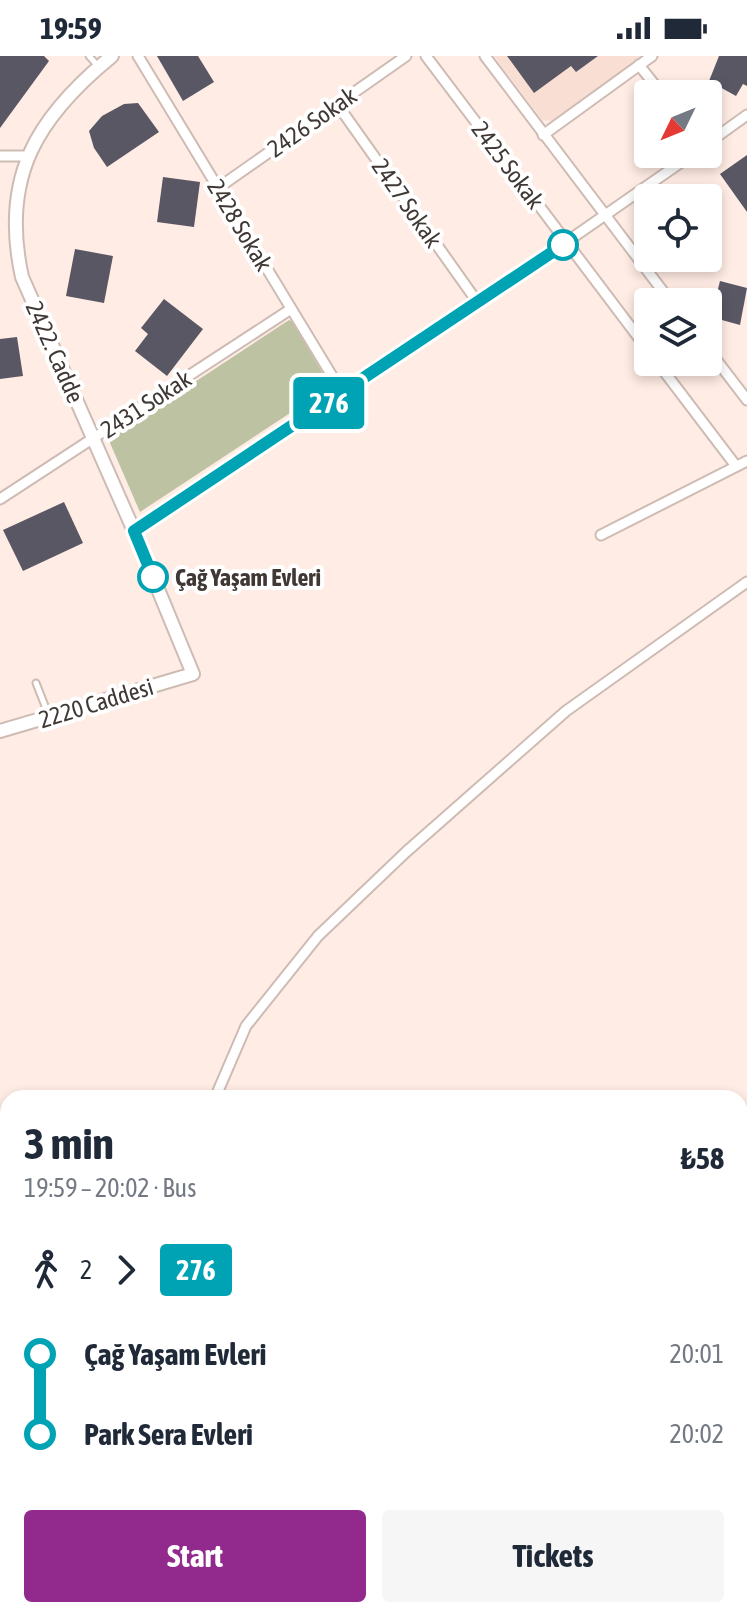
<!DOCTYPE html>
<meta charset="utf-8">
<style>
:root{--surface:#fff;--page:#f6f6f7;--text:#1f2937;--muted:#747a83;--accent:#922a8e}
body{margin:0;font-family:"Asap Condensed",sans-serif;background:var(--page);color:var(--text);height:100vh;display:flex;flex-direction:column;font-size:30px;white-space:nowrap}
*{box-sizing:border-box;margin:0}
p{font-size:26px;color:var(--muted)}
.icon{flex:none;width:44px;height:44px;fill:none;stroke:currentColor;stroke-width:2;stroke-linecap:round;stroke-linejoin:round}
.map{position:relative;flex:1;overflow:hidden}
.drawer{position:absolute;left:0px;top:1034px;width:748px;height:528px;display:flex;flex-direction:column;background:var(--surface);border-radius:24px 24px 0 0;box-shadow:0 4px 12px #0003}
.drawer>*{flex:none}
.badge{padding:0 16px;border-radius:6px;font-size:28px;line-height:52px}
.needle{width:52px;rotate:227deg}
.tools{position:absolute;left:634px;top:24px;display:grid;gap:16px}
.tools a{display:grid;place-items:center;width:88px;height:88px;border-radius:8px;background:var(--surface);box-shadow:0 4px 12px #0003;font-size:40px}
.map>.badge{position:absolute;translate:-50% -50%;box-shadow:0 0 0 4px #fff}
.legs{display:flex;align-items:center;gap:12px;height:88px;padding:0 24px;font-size:26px}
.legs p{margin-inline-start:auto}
.summary{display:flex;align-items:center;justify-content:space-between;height:136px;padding:0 24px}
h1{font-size:44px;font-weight:700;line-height:60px}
.button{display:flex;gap:16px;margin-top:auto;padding:16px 24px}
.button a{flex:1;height:92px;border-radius:8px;background:var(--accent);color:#fff;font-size:32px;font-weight:700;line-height:92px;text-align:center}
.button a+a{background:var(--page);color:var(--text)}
ul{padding:0 24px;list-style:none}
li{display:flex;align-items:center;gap:28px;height:80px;font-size:30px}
li i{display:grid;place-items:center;width:12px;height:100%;margin:0 10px;background:currentColor}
li i::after{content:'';width:20px;height:20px;margin:-10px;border:6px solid;border-radius:50%;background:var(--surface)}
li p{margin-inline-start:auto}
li:first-child i{background:linear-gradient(#0000 50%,currentColor 0)}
li:last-child i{background:linear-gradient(currentColor 50%,#0000 0)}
.status{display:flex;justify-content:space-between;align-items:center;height:56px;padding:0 40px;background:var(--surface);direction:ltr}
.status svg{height:22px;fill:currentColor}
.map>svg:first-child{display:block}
.built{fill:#f9ded3}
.green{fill:#bcc2a2}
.building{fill:#5a5765}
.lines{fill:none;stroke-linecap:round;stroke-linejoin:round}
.service-casing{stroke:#cebcb4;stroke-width:9}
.minor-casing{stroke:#cebcb4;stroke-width:13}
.tertiary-casing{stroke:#cebcb4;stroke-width:16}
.primary-casing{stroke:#d5d3d3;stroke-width:18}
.service{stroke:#fff;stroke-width:5}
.minor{stroke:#fff;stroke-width:9}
.tertiary{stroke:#fff;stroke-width:12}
.primary{stroke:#70cfcd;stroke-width:14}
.line-1-casing{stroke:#fff;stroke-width:18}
.line-1{stroke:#00a3b4;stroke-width:12}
.stop-1-dot{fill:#fff;stroke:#00a3b4;stroke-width:4}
.labels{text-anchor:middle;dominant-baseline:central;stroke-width:8;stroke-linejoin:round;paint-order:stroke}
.street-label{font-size:24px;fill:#403835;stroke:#fff}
.stop-label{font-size:24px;font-weight:bold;fill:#403835;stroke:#fff;text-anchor:start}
</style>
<div class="status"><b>19:59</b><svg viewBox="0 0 49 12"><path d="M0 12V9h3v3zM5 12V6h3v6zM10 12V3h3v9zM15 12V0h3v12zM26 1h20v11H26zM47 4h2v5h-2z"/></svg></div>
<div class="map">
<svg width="747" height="1562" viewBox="0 0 747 1562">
<rect width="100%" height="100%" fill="#ffece4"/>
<polygon class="built" points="494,0 643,0 552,65 542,64"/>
<g class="green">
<polygon points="289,264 293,266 329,328 328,332 140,456 110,387 111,381"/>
<polygon points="747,1252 747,1562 533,1562 515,1554 740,1554 740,1261"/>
<polygon points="0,1367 8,1374 8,1554 347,1554 366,1562 0,1562"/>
</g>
<g class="building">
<polygon points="0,0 44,0 49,5 0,72"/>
<polygon points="157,0 198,0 214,26 183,45"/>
<polygon points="507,0 598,0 576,16 571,10 534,37"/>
<polygon points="719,0 747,0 747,30 743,28 736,40 709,25"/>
<polygon points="138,47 159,76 107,111 94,92 89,75 102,60 124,48"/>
<polygon points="747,99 747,156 720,118"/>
<polygon points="163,121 200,126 194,171 157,166"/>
<polygon points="75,193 113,200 104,247 66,240"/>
<polygon points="720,225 747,232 740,269 711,261"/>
<polygon points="164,243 203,273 167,320 135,295 148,278 141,272"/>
<polygon points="17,281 23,320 0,323 0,283"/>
<polygon points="64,446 83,487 23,515 3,474"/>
</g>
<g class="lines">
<g class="service-casing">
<g id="service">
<polyline points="89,0 98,10"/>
<polyline points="36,627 49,660"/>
</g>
</g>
<g class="minor-casing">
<g id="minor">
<polyline points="138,0 343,338"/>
<polyline points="426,0 648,294"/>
<polyline points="485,0 671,246"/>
<polyline points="639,9 662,38"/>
<polyline points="337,48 478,247"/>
<polyline points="543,79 652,0"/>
<polyline points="708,87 747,59"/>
<polyline points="0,100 23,100"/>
<polyline points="218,132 406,0"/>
<polyline points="708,293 747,344"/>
<polyline points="657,306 736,410"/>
<polyline points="0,443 291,253"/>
<polyline points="134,475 490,239 693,98"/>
<polyline points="601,479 747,405"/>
<polyline points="215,1042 246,970 318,880 406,796 566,655 747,526"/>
<polyline points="0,1233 8,1229"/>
<polyline points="587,1554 603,1562"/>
<polyline points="717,1554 726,1562"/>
</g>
</g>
<g class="tertiary-casing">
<path id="tertiary" d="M0,675L193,618L134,475L22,221C0,121 37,61 112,0"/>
</g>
<g class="primary-casing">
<g id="primary">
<polyline points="0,1282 8,1290"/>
<polyline points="0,1330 8,1337"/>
<polyline points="410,1554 430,1562"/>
<polyline points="488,1554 508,1562"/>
</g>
</g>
<use href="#service" class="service"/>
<use href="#minor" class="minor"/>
<use href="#tertiary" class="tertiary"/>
<use href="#primary" class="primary"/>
</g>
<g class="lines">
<g class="line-1-casing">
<polyline id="line-1" points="153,521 134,475 563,189"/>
</g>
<use href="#line-1" class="line-1"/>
</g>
<g class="stop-1-dot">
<circle cx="563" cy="189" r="14"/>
<circle cx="153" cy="521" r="14"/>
</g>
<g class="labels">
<g class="street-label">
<text transform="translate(312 66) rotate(-35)">2426 Sokak</text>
<text transform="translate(508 109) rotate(53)">2425 Sokak</text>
<text transform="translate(407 147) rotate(55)">2427 Sokak</text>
<text transform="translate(240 169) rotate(59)">2428 Sokak</text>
<text transform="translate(55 296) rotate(66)">2422. Cadde</text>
<text transform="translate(146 348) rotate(-33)">2431 Sokak</text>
<text transform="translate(96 647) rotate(-17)">2220 Caddesi</text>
</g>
<g class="stop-label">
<text x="175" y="521">Çağ Yaşam Evleri</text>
</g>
</g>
</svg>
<div class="tools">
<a><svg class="needle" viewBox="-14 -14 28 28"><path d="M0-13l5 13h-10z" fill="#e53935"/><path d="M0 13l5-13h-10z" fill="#747a83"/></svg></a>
<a><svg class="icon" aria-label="locate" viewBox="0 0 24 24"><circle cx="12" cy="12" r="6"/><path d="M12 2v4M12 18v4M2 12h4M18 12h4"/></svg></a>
<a><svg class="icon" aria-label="layers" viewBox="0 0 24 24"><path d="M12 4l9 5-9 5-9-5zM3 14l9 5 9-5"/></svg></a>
</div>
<b class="badge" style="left:329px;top:347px;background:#00a3b4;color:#fff">276</b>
<section class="drawer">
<div class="summary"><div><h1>3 min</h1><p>19:59 – 20:02 · Bus</p></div><b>₺58</b></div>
<div class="legs"><svg class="icon" aria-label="walk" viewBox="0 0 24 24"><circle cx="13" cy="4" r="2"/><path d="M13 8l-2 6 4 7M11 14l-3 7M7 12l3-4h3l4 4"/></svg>2<svg class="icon" aria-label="forward" viewBox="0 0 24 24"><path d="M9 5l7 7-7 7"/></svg><b class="badge" style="background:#00a3b4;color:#fff">276</b></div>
<ul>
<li><i style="color:#00a3b4"></i><b>Çağ Yaşam Evleri</b><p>20:01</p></li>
<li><i style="color:#00a3b4"></i><b>Park Sera Evleri</b><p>20:02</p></li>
</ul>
<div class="button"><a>Start</a><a>Tickets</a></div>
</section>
</div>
